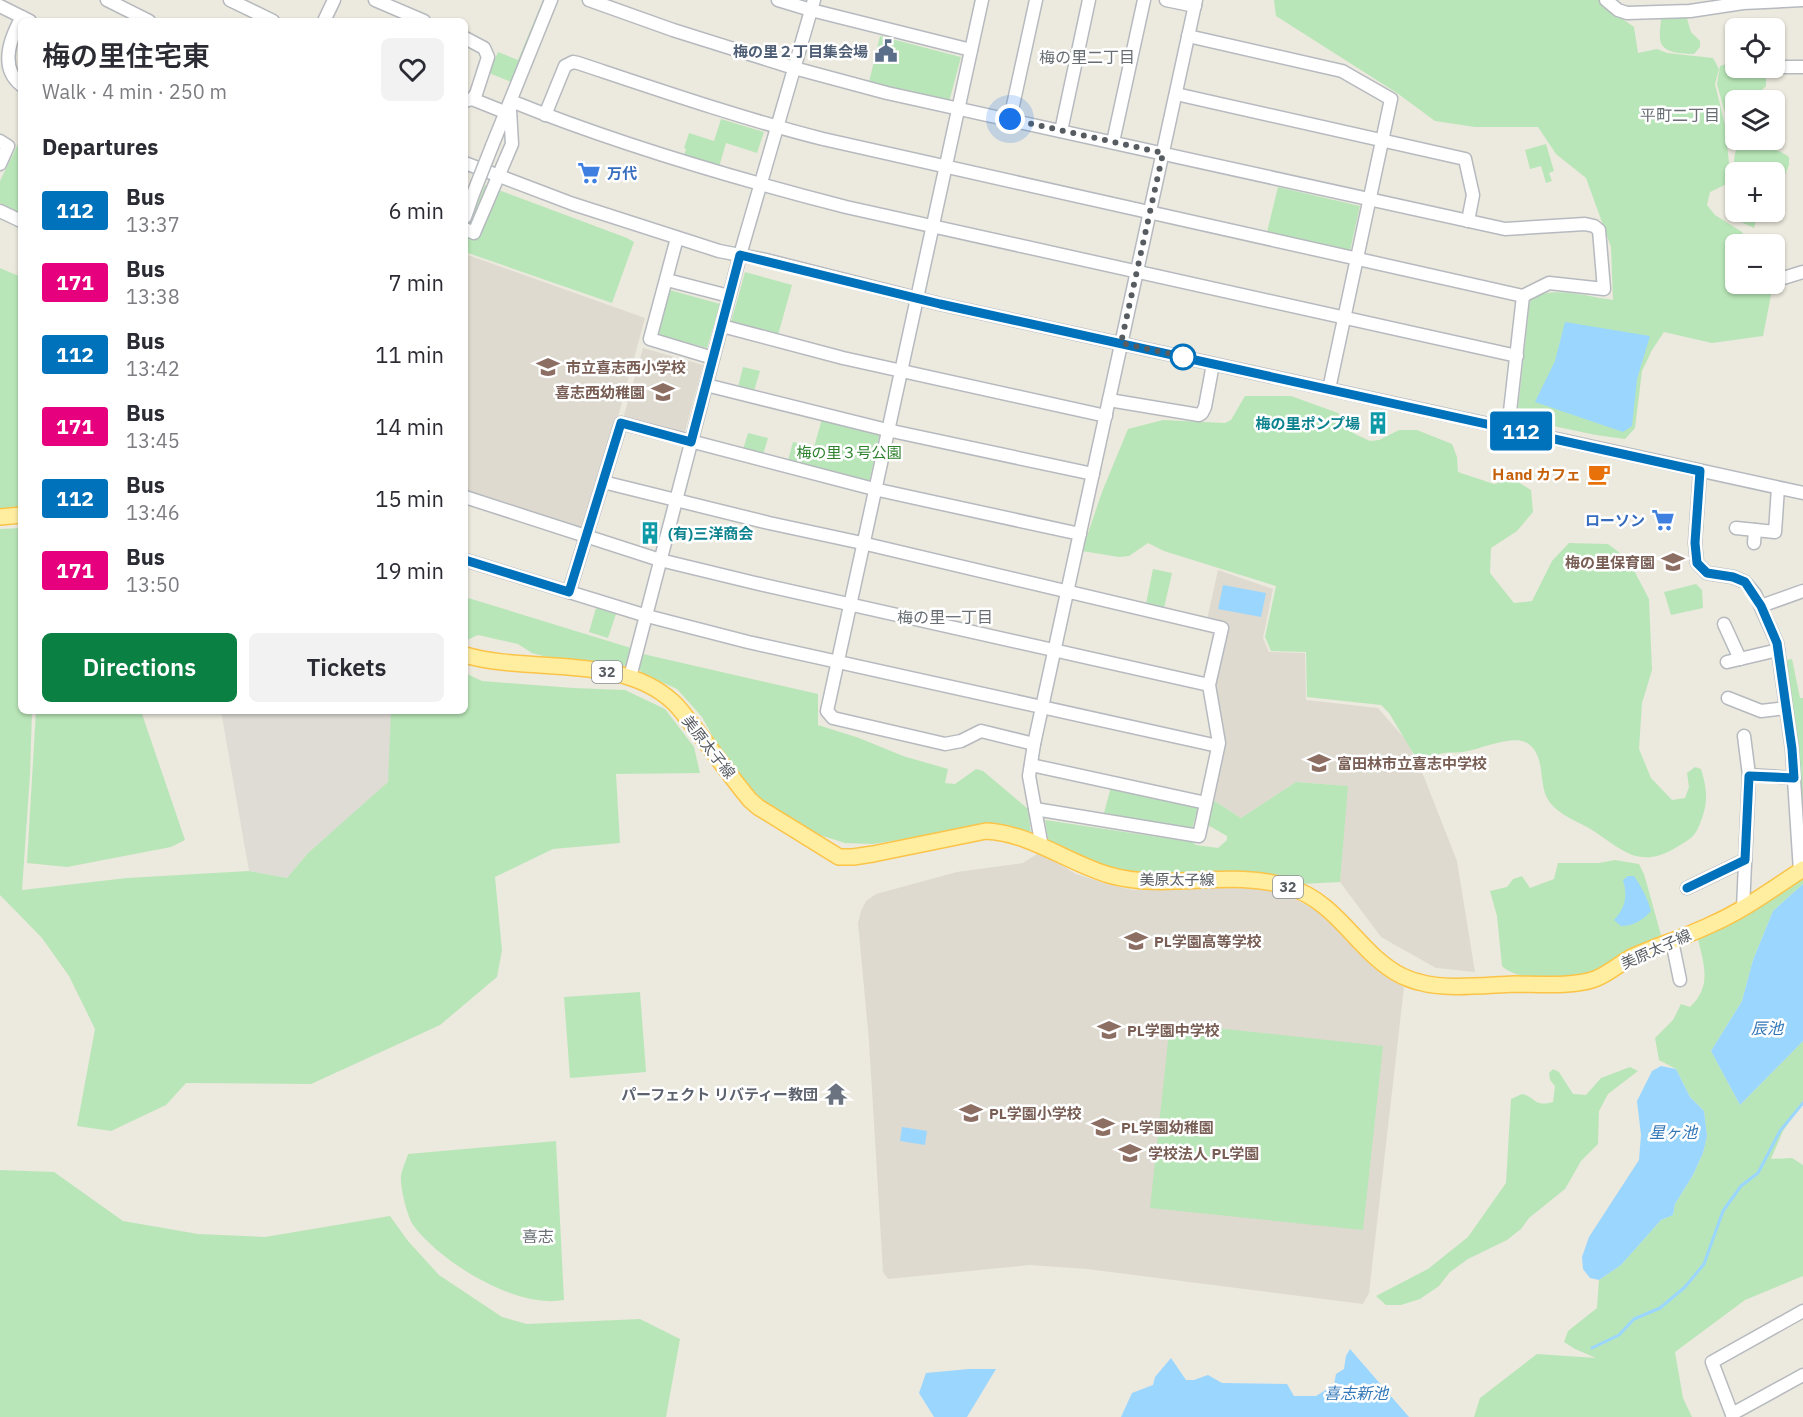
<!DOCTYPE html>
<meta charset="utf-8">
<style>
:root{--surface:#fff;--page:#f2f2f3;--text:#2b2b33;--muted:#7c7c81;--accent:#0b8043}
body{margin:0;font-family:"IBM Plex Sans","Noto Sans JP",sans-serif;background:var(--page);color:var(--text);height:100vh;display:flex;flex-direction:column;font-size:22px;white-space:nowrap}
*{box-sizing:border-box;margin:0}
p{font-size:20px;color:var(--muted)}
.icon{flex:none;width:33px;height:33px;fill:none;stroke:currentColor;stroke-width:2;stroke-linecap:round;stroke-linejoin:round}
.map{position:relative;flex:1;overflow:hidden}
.details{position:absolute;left:18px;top:18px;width:450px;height:696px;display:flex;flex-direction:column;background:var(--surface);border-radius:9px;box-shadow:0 2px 4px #0004}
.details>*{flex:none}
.badge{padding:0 12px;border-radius:4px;font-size:21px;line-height:39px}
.tools{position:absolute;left:1725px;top:18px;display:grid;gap:12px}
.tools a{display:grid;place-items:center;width:60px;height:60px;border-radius:9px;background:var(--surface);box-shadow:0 2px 4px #0004;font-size:30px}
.you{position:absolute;width:30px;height:30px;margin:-15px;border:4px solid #fff;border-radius:50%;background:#1a73e8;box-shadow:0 0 0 9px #1a73e833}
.map>.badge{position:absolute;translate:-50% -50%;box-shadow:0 0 0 3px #fff}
h2{padding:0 24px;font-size:22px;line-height:54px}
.round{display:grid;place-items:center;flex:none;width:63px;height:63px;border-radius:9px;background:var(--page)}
.headline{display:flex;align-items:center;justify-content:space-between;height:102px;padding:0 24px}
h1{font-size:28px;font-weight:600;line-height:45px}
.action{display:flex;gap:12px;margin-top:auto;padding:12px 24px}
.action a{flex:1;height:69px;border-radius:9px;background:var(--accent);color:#fff;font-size:24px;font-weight:600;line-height:69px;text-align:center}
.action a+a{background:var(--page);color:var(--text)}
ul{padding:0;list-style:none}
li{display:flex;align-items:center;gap:18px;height:72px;padding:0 24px}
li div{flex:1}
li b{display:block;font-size:22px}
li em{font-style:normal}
li .badge{min-width:66px;font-weight:700;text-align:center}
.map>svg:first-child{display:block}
.industrial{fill:#dfdcd6}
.education{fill:#dedacf}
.green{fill:#b9e6b8}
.water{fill:#9bd6ff}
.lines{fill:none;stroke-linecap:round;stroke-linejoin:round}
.stream{stroke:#9bd6ff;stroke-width:3}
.minor-casing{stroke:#b6babf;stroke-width:15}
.major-casing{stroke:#fbc448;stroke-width:18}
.minor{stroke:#fff;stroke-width:12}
.major{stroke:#ffeda0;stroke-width:15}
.minor-bridge-casing{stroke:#b6babf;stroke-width:15;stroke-linecap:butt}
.minor-bridge{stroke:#fff;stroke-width:12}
.line-casing{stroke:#fff;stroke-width:14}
.line{stroke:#0072bc;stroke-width:9}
.walk{stroke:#575c61;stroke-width:6;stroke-dasharray:0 10.8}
.stop-dot{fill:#fff;stroke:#0072bc;stroke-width:3}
.labels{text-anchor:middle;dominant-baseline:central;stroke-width:5;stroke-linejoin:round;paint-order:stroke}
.shield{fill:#fff;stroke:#898d90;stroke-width:1.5}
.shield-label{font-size:14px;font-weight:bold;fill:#575c61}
.service-label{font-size:15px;font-weight:bold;fill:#4e5e75;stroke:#fff;text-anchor:end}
.shop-label{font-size:15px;font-weight:bold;fill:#366cbe;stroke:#fff;text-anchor:start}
.education-label{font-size:15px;font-weight:bold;fill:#785e54;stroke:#fff;text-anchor:start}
.culture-label{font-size:15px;font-weight:bold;fill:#0d838f;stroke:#fff;text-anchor:end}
.park-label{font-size:15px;fill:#2e822e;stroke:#fff}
.food-label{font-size:15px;font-weight:bold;fill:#c56008;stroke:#fff;text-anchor:end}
.street-label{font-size:15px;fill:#575c61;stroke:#fff}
.worship-label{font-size:15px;font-weight:bold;fill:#5b616d;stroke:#fff;text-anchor:end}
.neighbourhood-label{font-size:16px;fill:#686e73;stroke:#fff}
.water-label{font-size:16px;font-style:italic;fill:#3277b8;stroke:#fff}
</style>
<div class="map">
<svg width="1803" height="1417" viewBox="0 0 1803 1417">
<rect width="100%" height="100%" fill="#ece9de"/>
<polygon class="industrial" points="221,711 392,711 389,782 308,853 287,878 249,871"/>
<g class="education">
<polygon points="465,254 645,318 618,417 583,529 465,490"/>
<polygon points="643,348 703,365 684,435 623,419"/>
<polygon points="1218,570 1273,589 1263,638 1269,652 1305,653 1306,700 1378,708 1406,740 1424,777 1457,861 1475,972 1436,968 1381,937 1340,882 1347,786 1296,782 1241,818 1213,800 1223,748 1213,687 1226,624 1207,620"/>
<polygon points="1040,852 1076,874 1107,884 1133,890 1242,886 1267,889 1288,895 1319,912 1381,973 1404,987 1369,1293 1363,1304 1087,1269 1030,1265 888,1279 883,1272 869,1041 858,923 861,911 866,901 876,894 957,872 1023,863"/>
</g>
<g class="green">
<polygon points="543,0 557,0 521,86 489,73 498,52 518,60"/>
<path d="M1274,0H1609L1610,10L1634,27L1638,53L1657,49L1667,53L1713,58L1719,69L1715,84L1725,125L1731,182L1710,192L1707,205L1715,215L1742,232L1749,244H1736V284L1773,285L1763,336L1712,343L1664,332L1652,350L1642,371L1635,428L1625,439L1596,435L1534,422L1518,408L1530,299C1555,285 1587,297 1613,300L1611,247L1586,178L1556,154L1538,127H1475L1435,121L1397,93L1276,16Z"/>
<path d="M1668,15H1686L1691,32L1700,41V47L1694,54C1682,54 1661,53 1660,39C1659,32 1661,25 1661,18Z"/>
<polygon points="880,36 961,57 949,102 869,82"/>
<polygon points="1730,63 1735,63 1736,68 1766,68 1766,86 1752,100 1736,100 1735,119 1728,124 1717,84 1720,66"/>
<polygon points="721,119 764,132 757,153 726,143 719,167 684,156 686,149 684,148 689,133 714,141"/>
<polygon points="21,138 21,213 0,203 0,181"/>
<polygon points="1546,144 1554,171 1549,173 1552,181 1546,183 1541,166 1530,169 1525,150"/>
<path d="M1737,145C1755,146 1773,145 1789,157V165L1784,177L1775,181L1774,172H1736L1735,178L1734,159Z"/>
<polygon points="485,185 627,238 634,242 612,303 465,252 465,232"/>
<polygon points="1278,187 1360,206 1350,251 1267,232"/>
<polygon points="1738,212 1758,212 1754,228 1739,221"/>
<polygon points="0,268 21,277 21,507 0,509"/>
<polygon points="745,272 792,285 778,335 731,322"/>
<polygon points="670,290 720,304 707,348 658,335"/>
<polygon points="743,367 760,371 754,391 738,387"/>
<path d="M1245,396H1291L1338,413L1355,434L1370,441L1379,440L1399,430H1417L1452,444L1457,457L1458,472L1494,484L1513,479L1531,490L1533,512L1517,531L1491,548L1490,573L1514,603L1532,601L1552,561L1569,543L1608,544L1628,559L1649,599L1652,670L1642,703L1639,749L1651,778L1672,800L1685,798L1689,787L1687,773L1695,767L1701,769C1708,792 1708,805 1699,826C1695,837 1687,841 1677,847C1636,872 1620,846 1587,827C1574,820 1554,812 1547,798C1538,780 1546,752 1525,742C1511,735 1478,750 1462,752C1456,753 1450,752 1444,753C1436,754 1427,759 1419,763L1389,713L1381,705L1307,697L1306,652L1271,651L1265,637L1276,586L1164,551L1148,543L1129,556L1119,557L1082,551L1102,492L1128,429L1163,420L1225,423L1231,420Z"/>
<polygon points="822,419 880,432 869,483 787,464 793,442 814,447"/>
<polygon points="748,433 768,438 762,458 742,453"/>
<polygon points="21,528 21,711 32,711 30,775 22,890 127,878 249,871 287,878 308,853 388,782 391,711 465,711 465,673 482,681 573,688 625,690 665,709 694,747 700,773 616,774 620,843 553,849 495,877 502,950 497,977 440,1025 311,1084 186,1083 166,1105 111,1131 77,1126 95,1029 69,976 42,938 0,895 0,529"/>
<polygon points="1153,569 1172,573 1164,608 1146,604"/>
<polygon points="1696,584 1702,590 1703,608 1671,615 1664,592"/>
<polygon points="465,597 631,648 627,666 547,657 532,653 518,644 478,635 465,641"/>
<polygon points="596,608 616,614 608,638 589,632"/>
<polygon points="643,654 818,694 818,725 859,738 903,756 948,769 945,783 955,784 976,769 983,771 1028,809 1031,834 949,832 873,844 845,843 810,832 773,812 725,759 702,717 677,689 642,673 636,665"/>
<polygon points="1792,659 1800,698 1803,698 1803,803 1801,803 1796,730 1785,660"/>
<polygon points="36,711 141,711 185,840 171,847 67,867 27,863"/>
<polygon points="1296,782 1348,786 1340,882 1301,884 1266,876 1220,871 1175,875 1128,874 1108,871 1049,845 1045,820 1192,842 1196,845 1218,848 1227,840 1227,836 1206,824 1213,800 1241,818"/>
<polygon points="1111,787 1198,808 1192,829 1104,813"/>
<path d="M1615,860L1639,864L1644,874L1661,935C1651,942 1638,945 1627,951C1620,955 1615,960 1608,964C1583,978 1523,986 1502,966L1497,916L1490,891L1507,887L1513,879L1522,876L1530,888L1554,879L1558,863H1599Z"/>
<path d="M1803,879V884L1773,911L1753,960L1742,1001L1711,1051L1740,1105L1803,1041V1101L1783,1131L1771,1159L1792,1158L1803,1165V1276L1745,1300L1675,1352L1683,1398L1692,1417H1474L1480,1398L1537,1354L1596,1358L1575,1349L1564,1342L1568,1331L1597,1308L1599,1280L1621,1265L1661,1220L1673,1215L1675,1204L1693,1175L1703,1153L1707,1136L1704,1111L1690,1097L1676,1069L1659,1060L1655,1038L1673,1020L1681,1004L1690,1007C1712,986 1704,966 1698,939L1734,922Z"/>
<polygon points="640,992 646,1072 570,1078 564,997"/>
<polygon points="1170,1023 1383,1046 1363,1230 1150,1208"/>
<path d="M1630,1067L1638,1071L1608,1094L1599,1111L1598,1144L1581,1161L1565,1189L1529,1218L1521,1229L1507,1240L1468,1259L1450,1272L1439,1286L1420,1299L1401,1305H1386L1376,1296L1428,1269L1468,1237L1506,1183L1511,1099L1522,1094C1538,1098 1532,1107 1553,1102L1555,1086L1550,1080L1549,1073L1553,1069L1559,1072L1573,1094L1586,1095L1601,1078Z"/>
<path d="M556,1141L564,1300C517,1309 441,1263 413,1225C407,1216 400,1187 401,1176C402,1169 406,1161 408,1154Z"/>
<polygon points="0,1170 54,1172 123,1221 198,1234 265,1237 390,1216 408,1241 439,1275 502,1317 527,1324 640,1319 680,1339 666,1417 0,1417"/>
</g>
<g class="water">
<polygon points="1565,322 1650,336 1637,379 1632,426 1623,432 1535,402 1555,361"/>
<polygon points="1223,585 1266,593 1261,617 1218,609"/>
<path d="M1628,876H1634C1642,888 1647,897 1651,911C1643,920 1633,926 1621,926L1614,920C1625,908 1628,897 1623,880Z"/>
<polygon points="1803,884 1803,1041 1740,1105 1711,1051 1742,1001 1753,960 1773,911"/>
<polygon points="1661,1066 1676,1069 1690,1097 1704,1111 1707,1136 1703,1153 1693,1175 1675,1204 1673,1215 1661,1220 1621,1265 1599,1280 1590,1278 1583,1269 1582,1257 1589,1237 1639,1160 1641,1135 1637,1101 1652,1071"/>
<polygon points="902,1127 927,1131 925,1145 900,1141"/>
<polygon points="1350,1349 1409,1417 1121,1417 1132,1393 1153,1385 1155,1377 1171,1358 1186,1380 1194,1380 1208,1375 1222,1383 1287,1384 1294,1396 1316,1396 1334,1385 1336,1374 1344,1369 1346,1356"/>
<polygon points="969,1369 996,1369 967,1417 934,1417 919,1393 926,1373"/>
</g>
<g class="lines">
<polyline class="stream" points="1592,1348 1619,1335 1634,1319 1660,1308 1685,1287 1704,1264 1723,1211 1741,1186 1758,1173 1780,1131 1803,1103"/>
<g class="minor-casing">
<g id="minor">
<polyline points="107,0 149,21"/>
<polyline points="230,0 273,21"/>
<polyline points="375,0 424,21"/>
<polyline points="778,0 811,10 971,50"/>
<polyline points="982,0 827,711 833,718 945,744 961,741 981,731 1034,744"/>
<polyline points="1166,0 1195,6"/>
<polyline points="1606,0 1618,10 1627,13 1690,11 1743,3 1803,0"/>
<polyline points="0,6 30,21"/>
<polyline points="324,21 334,0"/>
<polyline points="1188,36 1342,71 1391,99 1329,389"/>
<polyline points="465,38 484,48 488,57 476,94 472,99 465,101"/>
<polyline points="1774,67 1803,67"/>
<path d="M21,85C0,68 9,40 22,17"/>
<polyline points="1176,94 1465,159 1473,195 1468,221"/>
<polyline points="472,99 507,113"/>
<path d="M511,101C620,145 733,178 846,207L1517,356"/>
<path d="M545,115L565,66L573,62L578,63C659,90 740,118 823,139L1523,296L1549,283L1604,289L1599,230L1594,226L1585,224L1505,229L887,93L794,68L673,30L589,0"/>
<polyline points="1010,119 1036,0"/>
<polyline points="1061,131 1089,0"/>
<polyline points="0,141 8,146 0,164"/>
<polyline points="1113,142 1144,0"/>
<polyline points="492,146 551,0"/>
<polyline points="465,163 573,204 719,251 766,260 940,304 1803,493"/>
<polyline points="0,211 21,221"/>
<polyline points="465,217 473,194"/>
<polyline points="465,229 474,233 512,144 510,110"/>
<polyline points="677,238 650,339 713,358"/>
<polyline points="1780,279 1803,272"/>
<polyline points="667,280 729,296"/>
<polyline points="722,326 843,358 1106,416"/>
<polyline points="706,385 887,430 1093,474"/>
<polyline points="1109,400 1199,415 1202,413 1205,407 1213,364"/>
<polyline points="1508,429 1523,296"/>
<polyline points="1700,471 1695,543 1697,563 1707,573 1733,577 1745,582 1755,594 1777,643 1792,749 1800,871"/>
<polyline points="603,482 769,523 862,543 1222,628 1209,685 1219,743 1199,836 1035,809"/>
<polyline points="465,497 660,560 755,583 1209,685"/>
<polyline points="1736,528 1775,532 1778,488"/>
<polyline points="1754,543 1755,530"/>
<polyline points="465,560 647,616 748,642 1218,746"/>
<polyline points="569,592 621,423 874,489 1080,534"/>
<polyline points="1761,606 1803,591"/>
<polyline points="1724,624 1740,659"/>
<polyline points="1727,662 1778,650"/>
<polyline points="630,677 740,255 814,0"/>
<polyline points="1728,698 1761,711 1786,708"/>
<polyline points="1031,765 1206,803"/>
<polyline points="1749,775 1794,778"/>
<polyline points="1042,847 1029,776 1034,744 1196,0"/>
<polyline points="1687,888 1745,860"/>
<polyline points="1743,908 1749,775 1744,736"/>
<polyline points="1672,941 1680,980"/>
<polyline points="1732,1414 1803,1375"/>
<polyline points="1733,1417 1712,1362 1803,1311"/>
</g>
</g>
<g class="major-casing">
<g id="major">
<polyline points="0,517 21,515"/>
<path d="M465,655C530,674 621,653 673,702C681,709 687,719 694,727C713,751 730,776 750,800L758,807L839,857H853L873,854L986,831C1030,833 1068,863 1109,875C1168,892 1230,868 1289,887C1340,903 1358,954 1402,976C1407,978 1413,981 1419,982C1445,990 1486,985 1514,984C1538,984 1573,987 1595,979C1609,974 1621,962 1634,956C1659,945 1685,937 1710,925C1743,911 1772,889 1803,869"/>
</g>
</g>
<use href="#minor" class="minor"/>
<use href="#major" class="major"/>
<g class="minor-bridge-casing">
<polyline id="minor-bridge" points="473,194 492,146"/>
</g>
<use href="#minor-bridge" class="minor-bridge"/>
</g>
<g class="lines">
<g class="line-casing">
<polyline id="line" points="465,560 569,592 621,423 691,442 740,255 940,304 1700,471 1695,543 1697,563 1707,573 1733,577 1745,582 1761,606 1777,643 1792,749 1794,778 1749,776 1745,860 1687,888"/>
</g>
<use href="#line" class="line"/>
<polyline class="walk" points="1010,119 1163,153 1121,343 1185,357 1183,357"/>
</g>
<defs>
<g id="civic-bare" transform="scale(1.8)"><path d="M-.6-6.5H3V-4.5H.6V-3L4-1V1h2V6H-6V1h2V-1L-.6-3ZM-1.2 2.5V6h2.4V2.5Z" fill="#5c6f8a" stroke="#fff" stroke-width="2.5" paint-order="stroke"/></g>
<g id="supermarket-bare" transform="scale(1.8)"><path d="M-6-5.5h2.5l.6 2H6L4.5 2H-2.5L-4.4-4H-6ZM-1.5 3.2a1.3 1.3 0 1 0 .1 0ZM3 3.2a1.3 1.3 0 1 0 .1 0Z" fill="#3f7fe0" stroke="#fff" stroke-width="2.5" paint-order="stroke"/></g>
<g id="school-bare" transform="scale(1.8)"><path d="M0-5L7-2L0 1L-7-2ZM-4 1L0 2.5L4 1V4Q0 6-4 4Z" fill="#8d6e63" stroke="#fff" stroke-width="2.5" paint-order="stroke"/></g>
<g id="building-bare" transform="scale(1.8)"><path d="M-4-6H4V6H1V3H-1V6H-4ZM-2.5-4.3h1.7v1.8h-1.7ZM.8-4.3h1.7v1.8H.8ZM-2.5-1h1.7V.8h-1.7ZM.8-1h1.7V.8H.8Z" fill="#0f9aa8" stroke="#fff" stroke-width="2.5" paint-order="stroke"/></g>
<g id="cafe-bare" transform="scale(1.8)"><path d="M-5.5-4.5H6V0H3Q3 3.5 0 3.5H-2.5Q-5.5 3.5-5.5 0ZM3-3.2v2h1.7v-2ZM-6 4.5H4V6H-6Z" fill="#e8710a" stroke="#fff" stroke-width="2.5" paint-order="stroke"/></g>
<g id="temple-bare" transform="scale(1.8)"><path d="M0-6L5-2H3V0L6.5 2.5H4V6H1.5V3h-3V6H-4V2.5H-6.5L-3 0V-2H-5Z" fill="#6b7280" stroke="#fff" stroke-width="2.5" paint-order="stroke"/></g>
</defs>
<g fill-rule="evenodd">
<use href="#civic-bare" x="886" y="51"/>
<use href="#supermarket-bare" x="589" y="173"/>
<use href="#school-bare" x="548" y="367"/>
<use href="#school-bare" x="663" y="392"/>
<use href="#building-bare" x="1378" y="423"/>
<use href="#cafe-bare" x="1599" y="474"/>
<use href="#supermarket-bare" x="1663" y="520"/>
<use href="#building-bare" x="650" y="533"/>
<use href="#school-bare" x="1673" y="562"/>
<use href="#school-bare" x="1319" y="763"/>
<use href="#school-bare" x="1136" y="941"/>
<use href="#school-bare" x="1109" y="1030"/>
<use href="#temple-bare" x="836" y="1094"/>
<use href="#school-bare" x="971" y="1113"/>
<use href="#school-bare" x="1103" y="1127"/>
<use href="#school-bare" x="1130" y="1153"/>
</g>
<circle class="stop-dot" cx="1183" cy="357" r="12"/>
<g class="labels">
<g class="shield">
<rect x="592" y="661" width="30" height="22" rx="4.5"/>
<rect x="1273" y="876" width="30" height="22" rx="4.5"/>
</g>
<g class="shield-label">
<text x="607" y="672">32</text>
<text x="1288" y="887">32</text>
</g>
<g class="service-label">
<text x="868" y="51">梅の里２丁目集会場</text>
</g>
<g class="shop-label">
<text x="607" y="173">万代</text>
<text x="1645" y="520" text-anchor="end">ローソン</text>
</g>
<g class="education-label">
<text x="566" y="367">市立喜志西小学校</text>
<text x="645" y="392" text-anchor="end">喜志西幼稚園</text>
<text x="1655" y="562" text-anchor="end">梅の里保育園</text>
<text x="1337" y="763">富田林市立喜志中学校</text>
<text x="1154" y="941">PL学園高等学校</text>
<text x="1127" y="1030">PL学園中学校</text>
<text x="989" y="1113">PL学園小学校</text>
<text x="1121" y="1127">PL学園幼稚園</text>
<text x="1148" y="1153">学校法人 PL学園</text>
</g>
<g class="culture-label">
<text x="1360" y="423">梅の里ポンプ場</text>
<text x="668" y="533" text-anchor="start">(有)三洋商会</text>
</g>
<g class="park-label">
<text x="849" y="452">梅の里３号公園</text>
</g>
<g class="food-label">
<text x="1581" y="474">Ｈand カフェ</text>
</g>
<g class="street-label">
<text transform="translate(709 747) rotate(52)">美原太子線</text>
<text x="1177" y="879">美原太子線</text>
<text transform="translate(1656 949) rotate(-24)">美原太子線</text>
</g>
<g class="worship-label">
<text x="818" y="1094">パーフェクト リバティー教団</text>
</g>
<g class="neighbourhood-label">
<text x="1087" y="57">梅の里二丁目</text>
<text x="1680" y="115">平町二丁目</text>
<text x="945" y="617">梅の里一丁目</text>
<text x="538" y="1236">喜志</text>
</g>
<g class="water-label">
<text x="1767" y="1028">辰池</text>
<text x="1673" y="1132">星ヶ池</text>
<text x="1356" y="1393">喜志新池</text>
</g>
</g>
</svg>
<div class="tools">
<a><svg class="icon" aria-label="locate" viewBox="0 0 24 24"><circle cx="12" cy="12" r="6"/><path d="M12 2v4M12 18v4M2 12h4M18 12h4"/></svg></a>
<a><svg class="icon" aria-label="layers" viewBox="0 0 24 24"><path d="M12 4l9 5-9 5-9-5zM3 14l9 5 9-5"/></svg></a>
<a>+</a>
<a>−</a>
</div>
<div class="you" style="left:1010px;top:119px"></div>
<b class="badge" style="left:1521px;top:431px;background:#0072bc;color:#fff">112</b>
<section class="details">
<div class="headline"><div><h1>梅の里住宅東</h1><p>Walk · 4 min · 250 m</p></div><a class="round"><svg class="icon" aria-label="heart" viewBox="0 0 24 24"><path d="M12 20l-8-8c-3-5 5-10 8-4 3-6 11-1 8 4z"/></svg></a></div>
<h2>Departures</h2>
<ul>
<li><span class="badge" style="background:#0072bc;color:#fff">112</span><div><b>Bus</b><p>13:37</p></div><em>6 min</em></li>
<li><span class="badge" style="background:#e6007e;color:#fff">171</span><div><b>Bus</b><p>13:38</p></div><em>7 min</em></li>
<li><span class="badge" style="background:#0072bc;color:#fff">112</span><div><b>Bus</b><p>13:42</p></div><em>11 min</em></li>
<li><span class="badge" style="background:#e6007e;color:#fff">171</span><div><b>Bus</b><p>13:45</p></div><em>14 min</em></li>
<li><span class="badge" style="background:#0072bc;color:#fff">112</span><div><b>Bus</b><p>13:46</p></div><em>15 min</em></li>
<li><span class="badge" style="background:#e6007e;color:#fff">171</span><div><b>Bus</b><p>13:50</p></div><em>19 min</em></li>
</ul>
<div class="action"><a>Directions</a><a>Tickets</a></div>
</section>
</div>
